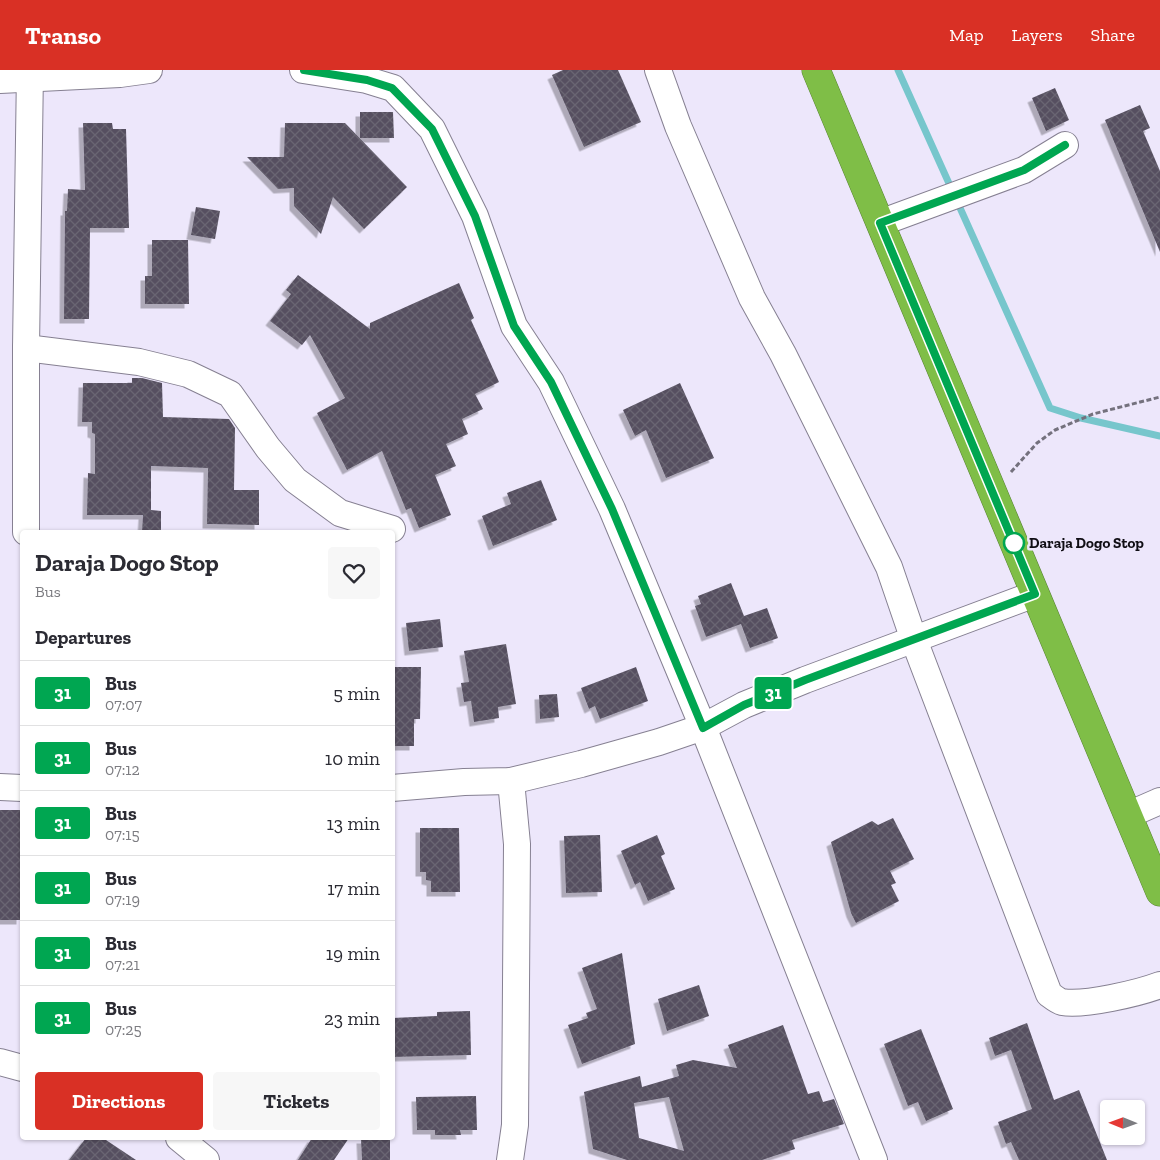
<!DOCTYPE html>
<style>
:root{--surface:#fff;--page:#f7f7f7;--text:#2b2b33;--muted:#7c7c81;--line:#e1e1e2;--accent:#d93025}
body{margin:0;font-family:"Zilla Slab",serif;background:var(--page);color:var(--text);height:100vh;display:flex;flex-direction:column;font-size:19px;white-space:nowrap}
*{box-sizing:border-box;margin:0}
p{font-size:16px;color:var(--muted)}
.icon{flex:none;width:28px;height:28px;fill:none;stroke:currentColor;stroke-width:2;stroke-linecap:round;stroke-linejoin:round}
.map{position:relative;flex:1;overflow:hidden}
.drawer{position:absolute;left:20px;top:460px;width:375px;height:610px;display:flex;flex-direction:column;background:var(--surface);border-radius:5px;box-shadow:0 1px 4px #0004}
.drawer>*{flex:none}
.badge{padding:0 10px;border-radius:4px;font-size:18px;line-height:32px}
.needle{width:32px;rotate:271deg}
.tools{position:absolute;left:1100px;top:1030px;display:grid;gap:10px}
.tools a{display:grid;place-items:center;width:45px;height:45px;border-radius:5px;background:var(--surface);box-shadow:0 1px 4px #0004;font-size:25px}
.map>.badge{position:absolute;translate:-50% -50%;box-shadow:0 0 0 2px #fff}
h2{padding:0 15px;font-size:19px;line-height:45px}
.round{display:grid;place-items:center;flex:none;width:52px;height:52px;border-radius:5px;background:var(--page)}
.headline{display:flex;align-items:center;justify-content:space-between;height:85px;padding:0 15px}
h1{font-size:24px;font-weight:800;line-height:38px}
.action{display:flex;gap:10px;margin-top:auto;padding:10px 15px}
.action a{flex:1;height:58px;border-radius:5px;background:var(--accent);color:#fff;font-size:20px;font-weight:800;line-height:58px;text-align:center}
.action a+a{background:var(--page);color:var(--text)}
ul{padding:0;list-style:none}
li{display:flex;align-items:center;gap:15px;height:65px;padding:0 15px;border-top:1px solid var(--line)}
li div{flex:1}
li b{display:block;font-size:19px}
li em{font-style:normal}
li .badge{min-width:55px;font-weight:700;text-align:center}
header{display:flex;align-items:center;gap:30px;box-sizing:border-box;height:70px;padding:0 25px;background:var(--accent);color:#fff}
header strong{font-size:24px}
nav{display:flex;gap:28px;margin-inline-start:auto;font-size:18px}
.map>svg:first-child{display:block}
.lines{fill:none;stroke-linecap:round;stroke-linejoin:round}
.stream{stroke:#77c6cc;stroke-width:7}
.building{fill:url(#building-cross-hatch);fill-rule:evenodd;filter:url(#shadow)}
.street-casing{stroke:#868092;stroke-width:28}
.highway-casing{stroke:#588035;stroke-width:29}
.path{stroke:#74717d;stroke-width:3;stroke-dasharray:5 2.5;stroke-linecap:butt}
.street{stroke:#fff;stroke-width:26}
.highway{stroke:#7fbe47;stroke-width:28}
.line-casing{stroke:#fff;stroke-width:11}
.line{stroke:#00a651;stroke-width:8}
.stop-dot{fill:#fff;stroke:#00a651;stroke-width:2.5}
.labels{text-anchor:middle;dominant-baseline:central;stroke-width:5;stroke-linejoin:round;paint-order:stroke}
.stop-label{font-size:15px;font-weight:bold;fill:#100e14;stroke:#ede7fb;text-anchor:start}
</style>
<header>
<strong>Transo</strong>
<nav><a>Map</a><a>Layers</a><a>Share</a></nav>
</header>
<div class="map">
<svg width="1160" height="1090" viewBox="0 0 1160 1090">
<defs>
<pattern id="building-cross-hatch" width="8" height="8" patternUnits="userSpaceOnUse" patternTransform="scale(1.25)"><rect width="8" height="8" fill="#565060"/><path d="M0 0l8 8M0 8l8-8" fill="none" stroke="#696572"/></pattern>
<filter id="shadow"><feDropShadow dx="-4.5" dy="4.5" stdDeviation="0" flood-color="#0004"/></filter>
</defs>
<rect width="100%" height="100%" fill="#ede7fb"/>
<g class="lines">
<polyline class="stream" points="898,0 1050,338 1081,348 1160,366"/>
</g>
<g class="building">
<polygon points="563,0 618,0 641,52 584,77 552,5"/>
<polygon points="1055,18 1069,50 1046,61 1032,28"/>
<polygon points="1140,35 1150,58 1143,61 1160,101 1160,182 1105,50"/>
<polygon points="360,42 393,42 394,68 360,68"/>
<polygon points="83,53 112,53 113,59 126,59 129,158 90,158 89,249 64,249 65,141 67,141 68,119 85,120"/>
<polygon points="285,53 345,53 407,117 364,159 333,127 321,164 294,136 294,118 278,119 247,87 284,87"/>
<polygon points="196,137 220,141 215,169 191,165"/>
<polygon points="152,170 188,170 189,234 145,234 145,206 152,206"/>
<polygon points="298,205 370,259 370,253 459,213 474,248 471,250 499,312 475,324 483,339 462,349 468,364 446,374 456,396 435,405 451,445 419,458 411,438 406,440 382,381 347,400 317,343 345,328 310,265 302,275 270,251 291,224 286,220"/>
<polygon points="132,308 142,308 162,313 163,347 229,349 235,358 234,420 259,420 259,455 207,454 208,398 151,396 151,440 161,441 161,462 142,462 143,445 87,445 88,403 95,404 95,364 92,363 92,352 82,352 83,313 132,313"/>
<polygon points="680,313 714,388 666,408 646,360 635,366 623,340"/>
<polygon points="541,410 557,450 493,476 482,446 511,434 507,423"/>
<polygon points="731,513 744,546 767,538 778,568 750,578 741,554 706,567 695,536 701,534 698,526"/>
<polygon points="440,549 443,577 409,581 406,553"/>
<polygon points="506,574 516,634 498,637 499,648 474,652 471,631 464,632 461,613 469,612 464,581"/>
<polygon points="392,597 421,597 420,649 414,649 414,676 392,676"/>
<polygon points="636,597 648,631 600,649 595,636 589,639 581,618"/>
<polygon points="557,624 559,647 540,649 539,625"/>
<polygon points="0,740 22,740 21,850 0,850"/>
<polygon points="893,748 914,789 890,801 896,813 891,815 899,831 856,853 851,843 831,772 872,751 878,755"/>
<polygon points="420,758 459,758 460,822 431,822 431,811 426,810 426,802 420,802"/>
<polygon points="600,765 602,822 566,823 564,766"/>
<polygon points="657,765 665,784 661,786 675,819 648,831 640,812 635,815 621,781"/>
<polygon points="622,883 635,974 582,994 568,955 588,948 586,943 597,939 582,898"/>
<polygon points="699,915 709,946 667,961 658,929"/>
<polygon points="470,941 471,985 392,987 392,948 437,946 437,942"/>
<polygon points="1027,953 1054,1030 1079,1020 1107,1090 1019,1090 1011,1072 1006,1074 998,1052 1032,1039 1011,980 995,986 989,968"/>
<path d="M783,955L808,1024L819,1021L823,1032L834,1029L844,1054L792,1070L795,1079L762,1090H627L593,1079L584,1022L640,1006L642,1017L679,1006L676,995L693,990L737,998L728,975ZM669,1027L684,1081L639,1068L634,1033Z"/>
<polygon points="921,959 953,1039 926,1051 918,1032 908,1036 884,974"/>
<polygon points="476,1026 477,1060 460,1060 461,1065 435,1065 435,1060 417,1060 416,1027"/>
<polygon points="86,1068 103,1068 136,1090 69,1090"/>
<polygon points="312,1068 349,1068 334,1090 298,1090"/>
<polygon points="361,1069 390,1069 390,1090 362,1090"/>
</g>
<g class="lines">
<g class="street-casing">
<g id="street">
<polyline points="303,0 367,10 393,18 432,59 475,146 514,256 551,312 612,439 703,657 874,1090"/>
<path d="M658,0L678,56L752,228L783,284L889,497L914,570L1049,924C1053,927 1058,931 1062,932C1084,936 1139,923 1160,915"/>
<polyline points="0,10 120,4 149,0"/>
<polyline points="880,153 1024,100 1065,75"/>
<polyline points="26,278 139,292 188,304 230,324 268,378 295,410 340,443 392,459"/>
<polyline points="26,462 26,278 30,0"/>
<polyline points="0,717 22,718"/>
<polyline points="392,718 464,712 511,711 581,694 659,672 703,657 744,635 805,610 1035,524"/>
<polyline points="1128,745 1160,731"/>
<polyline points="0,992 22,998"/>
<polyline points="179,1068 206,1090"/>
<polyline points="510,1090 515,1055 517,774 511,711"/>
</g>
</g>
<g class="highway-casing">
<polyline id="highway" points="816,0 1160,822"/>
</g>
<polyline class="path" points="1011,402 1037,373 1055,360 1093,344 1160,327"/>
<use href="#street" class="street"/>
<use href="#highway" class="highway"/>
</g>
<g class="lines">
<g class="line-casing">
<polyline id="line" points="304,0 367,10 392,18 432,59 475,146 514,256 551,312 612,439 703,658 744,635 805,610 1035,524 880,153 1024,100 1065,75"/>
</g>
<use href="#line" class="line"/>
</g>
<circle class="stop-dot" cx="1014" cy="473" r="10"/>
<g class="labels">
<g class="stop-label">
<text x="1029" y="473">Daraja Dogo Stop</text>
</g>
</g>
</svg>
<div class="tools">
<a><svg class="needle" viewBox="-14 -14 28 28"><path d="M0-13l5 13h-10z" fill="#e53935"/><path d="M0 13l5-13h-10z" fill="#7c7c81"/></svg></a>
</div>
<b class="badge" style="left:773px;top:623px;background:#00a651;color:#fff">31</b>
<section class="drawer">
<div class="headline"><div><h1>Daraja Dogo Stop</h1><p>Bus</p></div><a class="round"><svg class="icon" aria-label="heart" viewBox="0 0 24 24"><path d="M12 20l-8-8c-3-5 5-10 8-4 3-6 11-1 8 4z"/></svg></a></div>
<h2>Departures</h2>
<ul>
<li><span class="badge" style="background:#00a651;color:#fff">31</span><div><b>Bus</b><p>07:07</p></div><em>5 min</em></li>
<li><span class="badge" style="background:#00a651;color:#fff">31</span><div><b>Bus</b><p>07:12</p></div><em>10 min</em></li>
<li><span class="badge" style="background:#00a651;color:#fff">31</span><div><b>Bus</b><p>07:15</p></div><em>13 min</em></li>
<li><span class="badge" style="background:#00a651;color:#fff">31</span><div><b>Bus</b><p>07:19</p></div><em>17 min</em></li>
<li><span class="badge" style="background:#00a651;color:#fff">31</span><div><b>Bus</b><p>07:21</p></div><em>19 min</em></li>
<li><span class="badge" style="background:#00a651;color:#fff">31</span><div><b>Bus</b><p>07:25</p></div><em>23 min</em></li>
</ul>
<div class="action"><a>Directions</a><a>Tickets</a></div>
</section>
</div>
